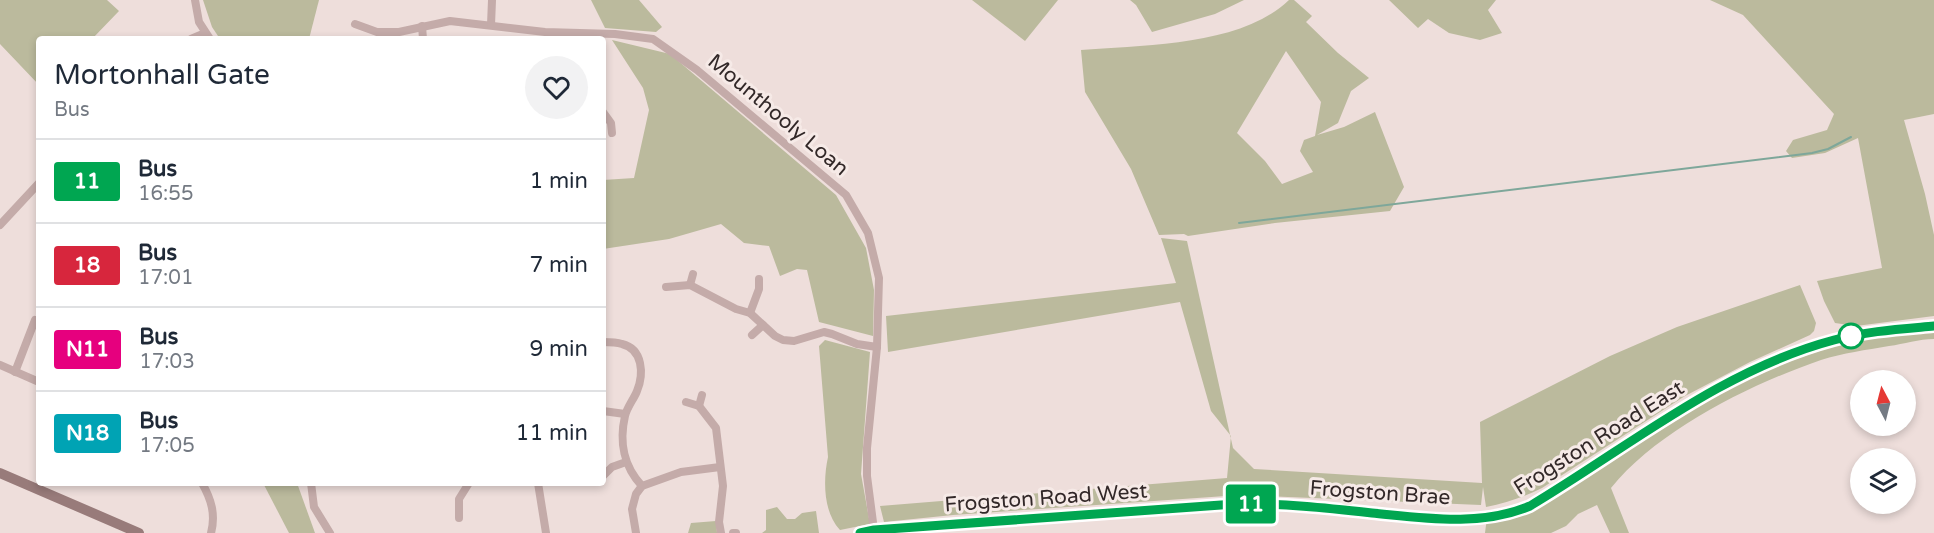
<!DOCTYPE html>
<style>
:root{--surface:#fff;--page:#f2f2f3;--text:#1f2937;--muted:#747a83;--line:#e0e1e3}
body{margin:0;font-family:"Varela Round",sans-serif;background:var(--page);color:var(--text);height:100vh;display:flex;flex-direction:column;font-size:22px;white-space:nowrap}
*{box-sizing:border-box;margin:0}
p{font-size:20px;color:var(--muted)}
.icon{flex:none;width:33px;height:33px;fill:none;stroke:currentColor;stroke-width:2;stroke-linecap:round;stroke-linejoin:round}
.map{position:relative;flex:1;overflow:hidden}
.drawer{position:absolute;left:36px;top:36px;width:570px;height:450px;display:flex;flex-direction:column;background:var(--surface);border-radius:6px;box-shadow:0 3px 9px #0003}
.drawer>*{flex:none}
.badge{padding:0 12px;border-radius:4px;font-size:21px;line-height:39px}
.needle{width:39px;rotate:353deg}
.fabs{position:absolute;left:1850px;top:370px;display:grid;gap:12px}
.fabs a{display:grid;place-items:center;width:66px;height:66px;border-radius:50%;background:var(--surface);box-shadow:0 3px 9px #0003;font-size:30px}
.map>.badge{position:absolute;translate:-50% -50%;box-shadow:0 0 0 3px #fff}
.round{display:grid;place-items:center;flex:none;width:63px;height:63px;border-radius:32px;background:var(--page)}
.overview{display:flex;align-items:center;justify-content:space-between;height:102px;padding:0 18px}
h1{font-size:28px;font-weight:600;line-height:45px}
ul{padding:0;list-style:none}
li{display:flex;align-items:center;gap:18px;height:84px;padding:0 18px;border-top:2px solid var(--line)}
li div{flex:1}
li b{display:block;font-size:22px}
li em{font-style:normal}
li .badge{min-width:66px;font-weight:700;text-align:center}
.map>svg:first-child{display:block}
.green{fill:#bbba9d;fill-rule:evenodd}
.lines{fill:none;stroke-linecap:round;stroke-linejoin:round}
.stream{stroke:#7ea79a;stroke-width:2}
.minor{stroke:#c4aba9;stroke-width:8}
.secondary{stroke:#987b7a;stroke-width:10}
.line-casing{stroke:#fff;stroke-width:14}
.line{stroke:#00a651;stroke-width:9}
.stop-dot{fill:#fff;stroke:#00a651;stroke-width:3}
.labels{text-anchor:middle;dominant-baseline:central;stroke-width:6;stroke-linejoin:round;paint-order:stroke}
.street-label{font-size:21px;fill:#322828;stroke:#f6eae7}
</style>
<div class="map">
<svg width="1934" height="533" viewBox="0 0 1934 533">
<rect width="100%" height="100%" fill="#eededb"/>
<g class="green">
<polygon points="0,0 107,0 119,11 92,39 39,39 39,85 0,44"/>
<polygon points="203,0 319,0 309,39 220,39 212,27"/>
<polygon points="591,0 639,0 662,27 656,32 605,28"/>
<polygon points="972,0 1058,0 1025,41"/>
<polygon points="1130,0 1244,0 1215,14 1152,32 1136,5"/>
<path d="M1289,0H1294L1312,16L1306,22L1338,53L1369,78L1351,91L1338,123L1317,135L1344,127L1375,112L1404,187L1390,211L1275,223L1188,236L1184,234L1159,235L1131,169L1085,92L1081,50C1144,45 1241,46 1289,0ZM1286,51L1321,102L1315,136L1304,140L1300,151L1313,172L1282,184L1265,161L1237,133Z"/>
<polygon points="1389,0 1496,0 1488,10 1502,33 1480,40 1449,33 1428,19 1418,28"/>
<polygon points="1710,0 1934,0 1934,114 1904,120 1925,194 1934,235 1934,316 1856,326 1835,323 1824,301 1817,281 1882,268 1858,138 1825,153 1792,158 1786,151 1793,140 1827,130 1834,114 1743,15"/>
<polygon points="612,40 670,54 836,195 866,248 874,290 873,336 819,322 807,270 797,269 780,276 769,246 744,243 721,224 669,239 603,249 603,180 634,178 649,110 643,88"/>
<path d="M1161,238L1187,241L1233,448L1254,469L1482,483L1480,422L1610,356L1677,327L1800,285L1816,323L1814,331L1810,335L1750,362L1685,396L1542,488C1524,497 1506,503 1486,507L1483,487L1481,505L1240,495L953,515L884,522L880,506L1227,478L1231,436L1211,411L1180,302L888,352L886,316L1176,283Z"/>
<path d="M1934,326V339C1919,339 1904,344 1889,346C1866,350 1843,353 1821,360C1751,384 1658,430 1611,488L1629,533H1610L1597,505L1578,514L1566,526L1551,533H1485L1487,517L1517,511L1660,423L1800,350Z"/>
<path d="M825,340L870,352L861,474L870,524L840,530C823,512 823,480 828,457L819,346Z"/>
<polygon points="263,483 297,483 315,533 289,533"/>
<polygon points="777,507 787,519 795,519 802,513 816,511 819,533 762,533 766,530 766,510"/>
<polygon points="716,521 717,533 688,533 691,523"/>
</g>
<g class="lines">
<polyline class="stream" points="1239,223 1812,153 1828,149 1851,137"/>
<g class="minor">
<polyline points="195,0 199,22 210,39"/>
<polyline points="355,24 377,32 399,32 450,21 545,32 615,34 653,39 697,70 846,195 868,233 879,278 877,347 867,448 867,476 874,530"/>
<polyline points="491,25 492,0"/>
<polyline points="422,26 423,39"/>
<polyline points="191,39 205,33"/>
<polyline points="603,112 611,123 612,133"/>
<polyline points="0,225 39,183"/>
<polyline points="690,285 693,274"/>
<polyline points="666,287 690,285 736,309 750,313 775,336 783,340 794,341 824,332 832,334 857,344 877,347"/>
<polyline points="750,313 759,289 759,279"/>
<polyline points="752,335 763,325"/>
<path d="M603,342C609,342 616,342 622,344C643,349 644,374 637,391C634,399 627,407 625,416C619,442 624,467 642,486"/>
<polyline points="0,365 39,382"/>
<polyline points="15,372 35,320"/>
<polyline points="686,402 699,406 716,428 723,486 719,522 721,533"/>
<polyline points="699,406 702,395"/>
<polyline points="603,411 625,414"/>
<polyline points="603,476 612,467 626,462"/>
<path d="M202,483C211,499 216,514 211,533"/>
<polyline points="311,483 314,507 330,533"/>
<polyline points="538,483 546,533"/>
<polyline points="459,518 459,499 469,483"/>
<polyline points="636,533 632,509 636,494 642,486 681,472 720,467"/>
<polyline points="733,533 736,533"/>
</g>
<g class="secondary">
<polyline points="0,473 139,533"/>
<path d="M860,533L874,530L1235,504C1282,504 1329,509 1376,513C1428,518 1481,526 1530,506C1629,447 1721,370 1834,340C1867,331 1901,329 1934,326"/>
</g>
</g>
<g class="lines">
<g class="line-casing">
<path id="line" d="M860,533L874,530L1235,504C1280,503 1327,508 1372,513C1424,518 1480,527 1530,506C1629,447 1721,370 1834,340C1867,331 1901,329 1934,326"/>
</g>
<use href="#line" class="line"/>
</g>
<circle class="stop-dot" cx="1851" cy="336" r="12"/>
<g class="labels">
<g class="street-label">
<text transform="translate(778 115) rotate(40)">Mounthooly Loan</text>
<text transform="translate(1599 438) rotate(-32)">Frogston Road East</text>
<text transform="translate(1380 493) rotate(4)">Frogston Brae</text>
<text transform="translate(1046 498) rotate(-4)">Frogston Road West</text>
</g>
</g>
</svg>
<div class="fabs">
<a><svg class="needle" viewBox="-14 -14 28 28"><path d="M0-13l5 13h-10z" fill="#e53935"/><path d="M0 13l5-13h-10z" fill="#747a83"/></svg></a>
<a><svg class="icon" aria-label="layers" viewBox="0 0 24 24"><path d="M12 4l9 5-9 5-9-5zM3 14l9 5 9-5"/></svg></a>
</div>
<b class="badge" style="left:1251px;top:504px;background:#00a651;color:#fff">11</b>
<section class="drawer">
<div class="overview"><div><h1>Mortonhall Gate</h1><p>Bus</p></div><a class="round"><svg class="icon" aria-label="heart" viewBox="0 0 24 24"><path d="M12 20l-8-8c-3-5 5-10 8-4 3-6 11-1 8 4z"/></svg></a></div>
<ul>
<li><span class="badge" style="background:#00a651;color:#fff">11</span><div><b>Bus</b><p>16:55</p></div><em>1 min</em></li>
<li><span class="badge" style="background:#d7263d;color:#fff">18</span><div><b>Bus</b><p>17:01</p></div><em>7 min</em></li>
<li><span class="badge" style="background:#e6007e;color:#fff">N11</span><div><b>Bus</b><p>17:03</p></div><em>9 min</em></li>
<li><span class="badge" style="background:#00a3b4;color:#fff">N18</span><div><b>Bus</b><p>17:05</p></div><em>11 min</em></li>
</ul>
</section>
</div>
